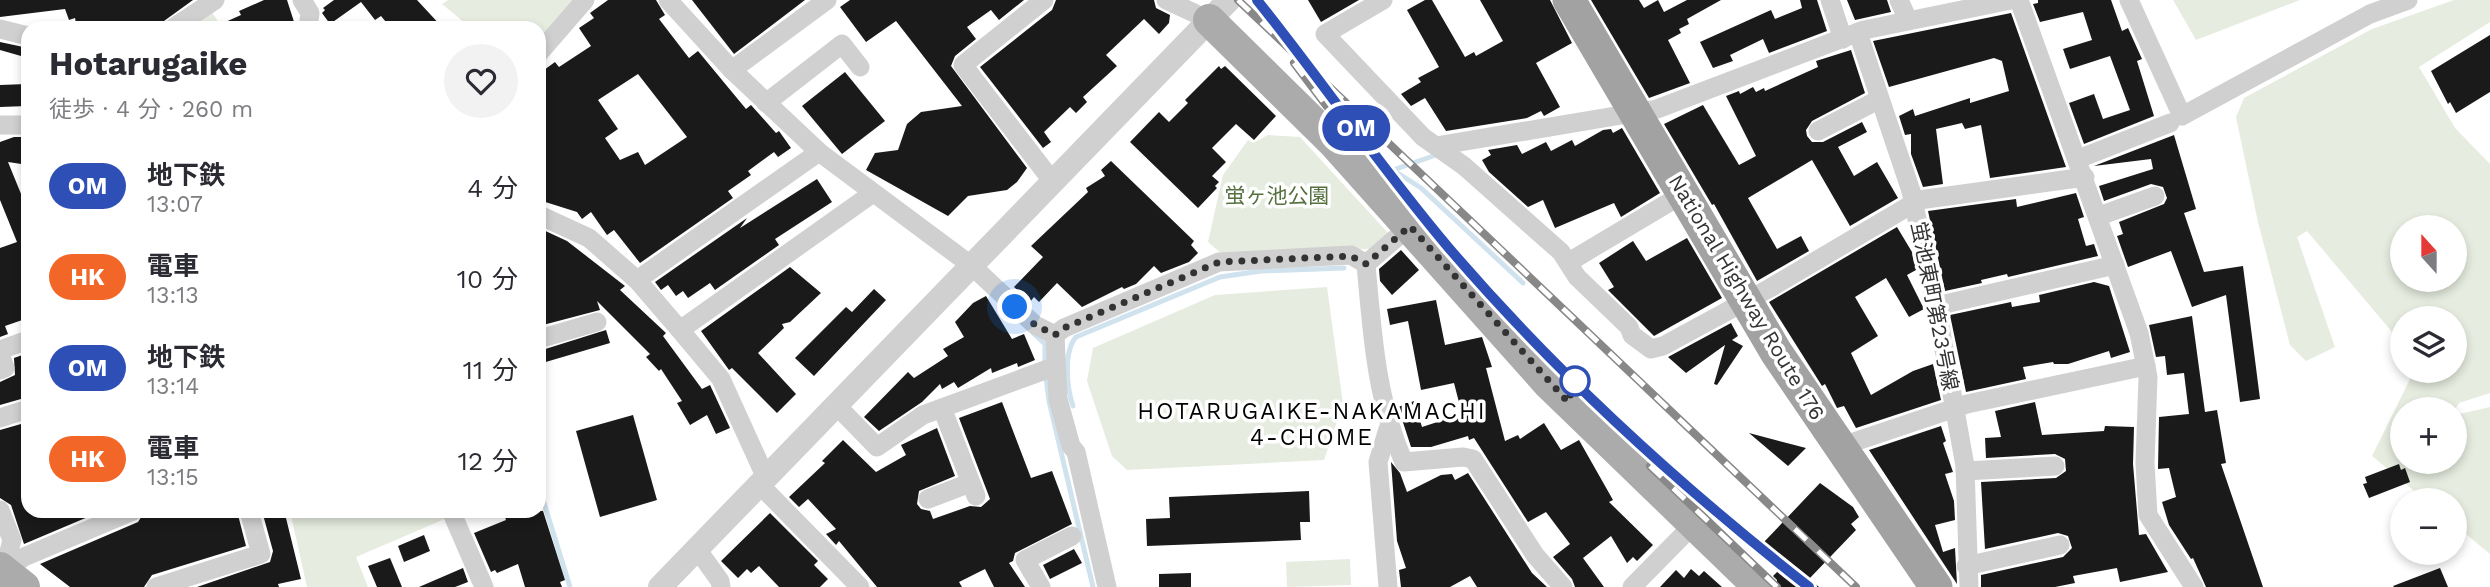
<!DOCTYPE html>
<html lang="ja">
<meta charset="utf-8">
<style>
:root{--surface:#fff;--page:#f2f2f3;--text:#2b2b33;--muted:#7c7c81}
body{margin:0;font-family:"Work Sans","Noto Sans JP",sans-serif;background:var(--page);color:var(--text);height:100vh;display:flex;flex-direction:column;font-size:26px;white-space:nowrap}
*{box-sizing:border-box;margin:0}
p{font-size:23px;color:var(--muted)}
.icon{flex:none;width:38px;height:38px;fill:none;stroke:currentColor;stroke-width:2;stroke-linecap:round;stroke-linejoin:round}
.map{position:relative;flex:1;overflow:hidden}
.sheet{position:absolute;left:21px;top:21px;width:525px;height:497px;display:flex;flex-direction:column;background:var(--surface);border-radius:21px;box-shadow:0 4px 10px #0003}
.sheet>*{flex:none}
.badge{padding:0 14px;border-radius:23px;font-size:24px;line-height:46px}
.needle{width:46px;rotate:339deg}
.controls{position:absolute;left:2390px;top:215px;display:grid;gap:14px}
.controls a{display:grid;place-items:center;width:77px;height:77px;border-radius:50%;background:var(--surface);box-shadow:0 4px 10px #0003;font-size:35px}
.you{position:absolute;width:35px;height:35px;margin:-18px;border:5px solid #fff;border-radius:50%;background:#1a73e8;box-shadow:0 0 0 10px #1a73e833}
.map>.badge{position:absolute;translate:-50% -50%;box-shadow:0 0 0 4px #fff}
.round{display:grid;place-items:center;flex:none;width:74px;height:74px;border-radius:37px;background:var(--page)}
.overview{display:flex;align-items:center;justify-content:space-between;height:119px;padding:0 28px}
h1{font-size:33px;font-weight:700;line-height:52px}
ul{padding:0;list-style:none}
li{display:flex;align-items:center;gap:21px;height:91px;padding:0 28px}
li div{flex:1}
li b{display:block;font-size:26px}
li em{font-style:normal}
li .badge{min-width:77px;font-weight:700;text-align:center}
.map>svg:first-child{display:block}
.green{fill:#e6ecdf;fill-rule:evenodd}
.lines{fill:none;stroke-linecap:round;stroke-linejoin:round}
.stream{stroke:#cfe2ee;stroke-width:5}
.building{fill:#1a1a1a;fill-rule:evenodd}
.minor{stroke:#d0d0d0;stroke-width:19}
.tertiary{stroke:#d0d0d0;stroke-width:24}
.primary{stroke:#ababab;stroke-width:32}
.trunk{stroke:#a2a2a2;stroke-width:33}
.rail-casing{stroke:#888;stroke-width:8}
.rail{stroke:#fff;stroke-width:5;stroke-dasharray:16;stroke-linecap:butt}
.line-casing{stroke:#fff;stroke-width:16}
.line{stroke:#2e4fb5;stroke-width:10}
.walk{stroke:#333;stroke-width:7;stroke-dasharray:0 12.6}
.stop-dot{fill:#fff;stroke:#2e4fb5;stroke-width:3.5}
.labels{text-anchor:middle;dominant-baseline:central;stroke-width:7;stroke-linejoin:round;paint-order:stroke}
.park-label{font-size:21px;fill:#56703f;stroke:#fff}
.street-label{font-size:21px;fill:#333;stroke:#fff}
.neighbourhood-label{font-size:23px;letter-spacing:2px;fill:#000;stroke:#fff}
</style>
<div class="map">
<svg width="2490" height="587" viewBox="0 0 2490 587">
<rect width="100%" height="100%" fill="#fff"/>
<g class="green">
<polygon points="448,0 578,0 539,40 539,28 471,28 442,4"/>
<polygon points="2173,0 2300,0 2196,40"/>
<path d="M2454,0H2490V22L2419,67L2455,128L2490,164V393L2459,403L2455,410H2403V462H2455V443L2460,451L2455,415L2490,407V554L2455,525V500H2425L2372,456L2414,371H2455V318H2403V345L2307,231L2297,237L2335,347L2306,361L2290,345L2258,222L2236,117L2244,98L2372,29ZM2403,228H2455V280H2403Z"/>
<polygon points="212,12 222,28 187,28"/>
<polygon points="1268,135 1300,137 1389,234 1371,249 1221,253 1208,242 1223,175 1248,140 1253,143"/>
<polygon points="1327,287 1343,404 1324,460 1127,470 1112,456 1087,381 1093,348 1215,295"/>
<polygon points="290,511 445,511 447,518 356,557 368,587 307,587"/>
<polygon points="1350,559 1351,585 1287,587 1286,562"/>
</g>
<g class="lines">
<g class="stream">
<polyline points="1393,170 1421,188 1523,283"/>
<polyline points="1393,170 1436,155"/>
<polyline points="1033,333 1045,344 1045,363"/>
<polyline points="1046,377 1049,401 1093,587"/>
<path d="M1073,406C1067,389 1063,352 1076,337L1220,277L1261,271L1344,268"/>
<polyline points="540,490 570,587"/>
</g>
</g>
<g class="building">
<polygon points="0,0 193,0 164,21 139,28 77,28 75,18 69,20 65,9 0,17"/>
<polygon points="264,0 287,0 296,28 212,28 241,15 239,11"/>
<polygon points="334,0 417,0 443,28 391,28 381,16 375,20 361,2 330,24 322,13 325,10 323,8"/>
<path d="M608,0H656L665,15L659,19L689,58L698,51L746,109L751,105L776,133L779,131L791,148L778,157L774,152L748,171L751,175L728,191L733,198L640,263L614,230L607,235L591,212L582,219L577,212L539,200V79L546,74L544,70L555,62L559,67L591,46L579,28L594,18L590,13ZM638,74L687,137L645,165L638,152L620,160L605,138L618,129L598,100Z"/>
<polygon points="692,0 805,0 734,54"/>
<polygon points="850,0 1024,0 999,20 991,10 967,27 976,39 955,56 951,66 1027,168 1017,182 1007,190 968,196 948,216 866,170 875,153 898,150 907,124 921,112 962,106 896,21 866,42 840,7"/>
<polygon points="1056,0 1154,0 1156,8 1170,15 1169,23 1159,34 1144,19 1106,55 1117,66 1083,97 1087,102 1076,113 1070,107 1044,132 1051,142 1043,148 980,67 1052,10"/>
<polygon points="1308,0 1359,0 1321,22"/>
<polygon points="1425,0 1432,0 1465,57 1474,52 1476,56 1503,41 1480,0 1550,0 1572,43 1536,63 1560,107 1544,116 1541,111 1527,118 1446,131 1425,98 1411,106 1401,94 1421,82 1418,78 1439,67 1407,10"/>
<polygon points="1591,0 1639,0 1644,8 1658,0 1664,12 1687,0 1721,0 1687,19 1689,24 1679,29 1681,33 1668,40 1690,83 1649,98"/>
<polygon points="1800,0 1817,0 1827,31 1769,53 1763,39 1730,55 1733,61 1713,68 1700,42 1771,10 1775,19 1802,8"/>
<polygon points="1847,0 1887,0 1891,12 1855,20"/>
<polygon points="2038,0 2111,0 2122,31 2128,28 2142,59 2137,61 2154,116 2084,144 2069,103 2094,94 2103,119 2130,110 2110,56 2070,69 2063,49 2092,40 2083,12 2040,22 2033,4 2038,3"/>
<polygon points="2011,13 2066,167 1990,178 1981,125 1965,129 1962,123 1936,129 1943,184 1923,187 1911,154 1911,134 1905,135 1899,116 1913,109 1915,116 1970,98 1970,103 2009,91 2002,61 1994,58 1889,87 1873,41"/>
<polygon points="2490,35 2490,92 2456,113 2450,102 2448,104 2431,71"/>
<polygon points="0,42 28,48 28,58 0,50"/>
<polygon points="1851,50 1865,93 1812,121 1806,130 1807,136 1812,142 1823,142 1862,122 1867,132 1838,147 1854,176 1877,162 1898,198 1850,226 1812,160 1748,198 1777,249 1801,236 1809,251 1757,281 1714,204 1712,205 1664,124 1703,105 1739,165 1756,156 1726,96 1739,91 1740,94 1753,87 1756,92 1764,88 1765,91 1818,67 1816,61"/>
<polygon points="1219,66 1221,69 1225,66 1276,116 1254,140 1236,124 1212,148 1226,162 1212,176 1219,182 1215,186 1217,188 1198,208 1130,142 1159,112 1169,122 1188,103 1185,100"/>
<polygon points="845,72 885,121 842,154 802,106"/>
<polygon points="27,84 27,106 0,107 0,85"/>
<polygon points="1622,128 1660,193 1621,217 1614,203 1555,228 1543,200 1528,207 1489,172 1482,160 1491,155 1488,150 1517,145 1522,154 1546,142 1551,151 1572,140 1575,146 1603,130 1611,129 1613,133"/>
<polygon points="2174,135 2196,209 2184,213 2204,272 2243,266 2260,399 2240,402 2226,295 2192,307 2171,251 2128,267 2117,236 2123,234 2119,222 2164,204 2167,198 2163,187 2151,184 2104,201 2099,186 2153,169 2151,159 2094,166"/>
<polygon points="14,137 28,137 28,165 8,162 28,211 28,318 5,326 8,334 0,337 0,248 17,242 0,200 0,142"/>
<polygon points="1111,161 1194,241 1191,245 1198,253 1189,262 1161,273 1154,266 1136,284 1124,289 1122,287 1082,307 1057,283 1039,302 1034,297 1030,302 1014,287 1043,257 1031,246 1088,192 1086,188 1105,176 1101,170"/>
<polygon points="817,179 832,202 775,239 779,245 715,290 710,283 688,298 683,291 676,296 668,285 661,290 655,282 747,218 740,228"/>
<polygon points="2076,193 2084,217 2078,219 2086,246 2094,244 2098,256 2008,277 2007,274 1981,280 1982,283 1945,291 1928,211 2016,199 2017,207"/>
<polygon points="1897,227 1912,252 1916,270 1907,275 1924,309 1909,317 1886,278 1855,297 1878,336 1851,353 1871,395 1913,371 1933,364 1941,400 1856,428 1844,406 1837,408 1825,384 1822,386 1769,302"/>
<polygon points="539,228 567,241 625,286 620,290 666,333 663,336 702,389 710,385 730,428 716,434 707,415 690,425 677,403 682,401 661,369 659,371 646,357 650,354 597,301 600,310 539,326"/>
<polygon points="1687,238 1722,298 1654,336 1608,290 1614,287 1599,263 1633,241 1646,261"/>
<polygon points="1401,250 1419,270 1392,295 1380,281 1379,269"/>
<polygon points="790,267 821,293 790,322 782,324 784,328 758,353 796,394 777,413 732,368 729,370 701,331"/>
<polygon points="2094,282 2109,286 2130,352 2111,358 2109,351 2068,364 2054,364 2053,362 2023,367 2026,379 1966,392 1950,315 2011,302 2012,307 2040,302 2039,295"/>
<polygon points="874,289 886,300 814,376 795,358 846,307 852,312"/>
<polygon points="986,296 1012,339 1024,334 1035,360 1018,367 1017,363 992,373 991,368 958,388 954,382 942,389 940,384 922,402 879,431 864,417 908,372 914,378 948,356 943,349 964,337 955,322 973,303"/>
<polygon points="1436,300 1445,345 1482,337 1492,367 1486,368 1505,441 1518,435 1520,439 1544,423 1561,450 1579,440 1613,500 1609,502 1653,545 1637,561 1633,557 1627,563 1611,536 1583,558 1604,587 1575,587 1572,579 1553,557 1570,544 1546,512 1528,522 1474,438 1469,440 1468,436 1431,447 1411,447 1398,407 1414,401 1422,427 1462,414 1454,383 1421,390 1408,321 1390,325 1387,309"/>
<polygon points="2192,316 2205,412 2217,410 2226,463 2221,464 2263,587 2206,587 2193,558 2191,559 2169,525 2162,502 2176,497 2169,468 2158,469 2159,417 2189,414 2184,373 2167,375 2165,356 2156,357 2149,325"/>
<polygon points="1731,323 1738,336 1732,340 1743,346 1717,385 1714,384 1725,345 1686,373 1668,357"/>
<polygon points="606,330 610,343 539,364 539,351"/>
<polygon points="28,353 28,397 0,405 0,382 15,375 14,358"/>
<polygon points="1002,402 1031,478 1052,471 1072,524 1015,553 1013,561 1009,563 1025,587 994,587 985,569 959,582 962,587 877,587 839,541 836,545 826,534 836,529 808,499 799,507 789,497 825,463 822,461 843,440 876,472 906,455 901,445 937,428 955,476 919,491 917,504 921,509 930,511 933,519 970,506 981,507 990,499 959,418"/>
<polygon points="2035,402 2042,435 2104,431 2105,426 2134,427 2133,464 2139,535 2146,534 2168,572 2120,582 2117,568 2073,576 2075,583 2055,587 1981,587 1981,575 2063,557 2072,548 2068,536 2058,533 1985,549 1981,482 2056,478 2066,471 2065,459 2055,454 1986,458 1985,438 2001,437 1995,411"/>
<polygon points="633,415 657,500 600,517 576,431"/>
<polygon points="28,422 28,511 102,511 24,544 11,505 0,498 0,430"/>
<polygon points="1941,426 1946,441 1943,443 1953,472 1945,474 1954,501 1955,520 1935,525 1943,552 1955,548 1957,584 1869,450"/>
<polygon points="1749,433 1806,448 1788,466"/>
<polygon points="1391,462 1400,473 1407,492 1441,475 1452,474 1455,480 1468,473 1532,573 1547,587 1477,587 1470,576 1450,587 1401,587 1399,570 1406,568 1397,541"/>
<polygon points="2399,464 2401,470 2405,468 2410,482 2369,498 2363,484 2367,483 2365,477"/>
<polygon points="1820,483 1853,507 1859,517 1851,524 1856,530 1809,579 1819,587 1777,587 1777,580 1773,576 1786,563 1764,542"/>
<polygon points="1309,491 1310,522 1300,522 1301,540 1147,546 1146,519 1170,518 1169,497"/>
<polygon points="145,511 237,511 246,546 152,575 144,587 70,587 40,564 138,522"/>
<polygon points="262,511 285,514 301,579 278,584 279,587 197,587 270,562 273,551"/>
<polygon points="503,511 543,511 565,580 560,582 562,587 525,587 518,564 497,573 495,570 491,572 474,533 506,520"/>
<polygon points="770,513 818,561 814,565 828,579 820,587 779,587 759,566 751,573 747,569 738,578 721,561"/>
<polygon points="424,535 430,551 404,562 398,546"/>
<polygon points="1074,549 1082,563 1050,579 1043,565"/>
<polygon points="390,558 402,587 377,587 368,566"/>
<polygon points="463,568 468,582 455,587 419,587"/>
<polygon points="2440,568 2448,587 2394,587 2393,586"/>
<polygon points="1691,569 1699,576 1704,571 1722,587 1660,587 1676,570 1684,578"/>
<polygon points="1191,573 1191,587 1159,587 1159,574"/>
</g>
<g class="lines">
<g class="minor">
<polyline points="302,0 310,13 308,28"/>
<polyline points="668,0 732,70 819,152 972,266 1035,325 1055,335 1064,328 1219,262 1351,255 1366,264"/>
<polyline points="1044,0 963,65 1053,182"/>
<polyline points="1166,0 1209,20"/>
<polyline points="1383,0 1325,34 1423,137 1464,166 1561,252 1577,277 1629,327 1632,335 1651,349 1663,346 1770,288 1919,200 2085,177"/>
<polyline points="1830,0 1843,39"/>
<polyline points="1899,0 1908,20"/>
<polyline points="2019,0 2139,333 2148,377 2145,463 2148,515 2194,587"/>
<polyline points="2129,0 2182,116 2370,14 2408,0"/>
<polyline points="173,28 215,0"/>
<polyline points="0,29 28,36"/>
<polyline points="1858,33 1911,191 1939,321 1965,466 1969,587"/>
<polyline points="539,53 585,0"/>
<polyline points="732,70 827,0"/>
<polyline points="766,103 842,44 860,67"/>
<polyline points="0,125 28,125"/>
<polyline points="1818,131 1878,100"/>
<polyline points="1436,146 1657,109 1864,30 2011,0"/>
<polyline points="2078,159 2170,123"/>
<polyline points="539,215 589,238 637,280 680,330 721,379 766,478"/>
<polyline points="2099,216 2155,196"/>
<path d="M1410,226L1366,264C1372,331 1376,400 1404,462L1463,457L1473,459L1535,555L1563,587"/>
<polyline points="1569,262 1683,194"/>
<polyline points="637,280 819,152"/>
<polyline points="1936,306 2115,265"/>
<polyline points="680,330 873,193"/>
<polyline points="1055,335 1058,399 1071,446 1076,452 1107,587"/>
<polyline points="539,339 597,322"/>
<polyline points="0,350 28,340"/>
<polyline points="0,354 5,368 0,370"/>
<polyline points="836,405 877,447 923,415 1056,366"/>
<polyline points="942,408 976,496"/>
<polyline points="0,418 28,409"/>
<polyline points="1839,447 1967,404 2146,366"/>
<polyline points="1965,471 2055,466"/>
<polyline points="760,485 860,587"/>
<polyline points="928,499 970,483"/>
<polyline points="0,510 12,540 4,571"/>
<polyline points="451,511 484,587"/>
<polyline points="697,549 720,581 721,587"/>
<polyline points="1966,566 2060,545"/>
<polyline points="4,571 24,557 133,511"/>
<polyline points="156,587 261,554 249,511"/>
<polyline points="1041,587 1025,560 1072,536"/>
<polyline points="1388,587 1378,462 1388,429"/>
<polyline points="1632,587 1693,525"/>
</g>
<polyline class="tertiary" points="660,587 1229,0"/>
<g class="primary">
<polyline points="1209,20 1334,143 1549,384 1759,587"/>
<polyline points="0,568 24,587"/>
</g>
<polyline class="trunk" points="1569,0 1776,352 1936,587"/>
<g class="rail-casing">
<g id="rail">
<polyline points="1238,0 1856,587"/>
<polyline points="1257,0 1281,30"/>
<polyline points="1294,63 1341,125"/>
<path d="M1338,105C1375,153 1410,203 1449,248C1557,372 1679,486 1809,587"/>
<polyline points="1650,466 1777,587"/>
</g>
</g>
<use href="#rail" class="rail"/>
</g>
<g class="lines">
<g class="line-casing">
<path id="line" d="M1257,0C1322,81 1381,168 1448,247C1555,372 1679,485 1809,587"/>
</g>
<use href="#line" class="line"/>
<polyline class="walk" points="1015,307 1035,325 1055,335 1064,328 1219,262 1351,256 1366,264 1410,226 1568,402 1575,381"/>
</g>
<circle class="stop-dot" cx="1575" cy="381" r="14"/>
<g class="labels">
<g class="park-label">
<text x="1277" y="195">蛍ヶ池公園</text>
</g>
<g class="street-label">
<text transform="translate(1747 297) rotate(59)">National Highway Route 176</text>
<text transform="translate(1935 306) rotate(79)">蛍池東町第23号線</text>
</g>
<g class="neighbourhood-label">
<text x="1312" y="411">HOTARUGAIKE-NAKAMACHI<tspan x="1312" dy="26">4-CHOME</tspan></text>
</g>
</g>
</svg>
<div class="controls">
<a><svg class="needle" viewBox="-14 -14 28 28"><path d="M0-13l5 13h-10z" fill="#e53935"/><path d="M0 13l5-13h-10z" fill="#7c7c81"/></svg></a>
<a><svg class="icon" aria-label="layers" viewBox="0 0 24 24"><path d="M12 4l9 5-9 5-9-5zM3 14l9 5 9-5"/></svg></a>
<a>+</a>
<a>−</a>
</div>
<div class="you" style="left:1015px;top:307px"></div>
<b class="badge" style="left:1356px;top:128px;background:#2e4fb5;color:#fff">OM</b>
<section class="sheet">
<div class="overview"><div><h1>Hotarugaike</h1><p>徒歩 · 4 分 · 260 m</p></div><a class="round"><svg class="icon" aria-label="heart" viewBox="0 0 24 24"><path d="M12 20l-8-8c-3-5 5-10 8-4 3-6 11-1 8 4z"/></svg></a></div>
<ul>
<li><span class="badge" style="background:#2e4fb5;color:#fff">OM</span><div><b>地下鉄</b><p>13:07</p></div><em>4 分</em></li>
<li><span class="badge" style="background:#f26627;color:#fff">HK</span><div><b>電車</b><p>13:13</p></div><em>10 分</em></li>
<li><span class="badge" style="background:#2e4fb5;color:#fff">OM</span><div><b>地下鉄</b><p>13:14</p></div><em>11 分</em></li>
<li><span class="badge" style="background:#f26627;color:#fff">HK</span><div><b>電車</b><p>13:15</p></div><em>12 分</em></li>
</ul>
</section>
</div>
